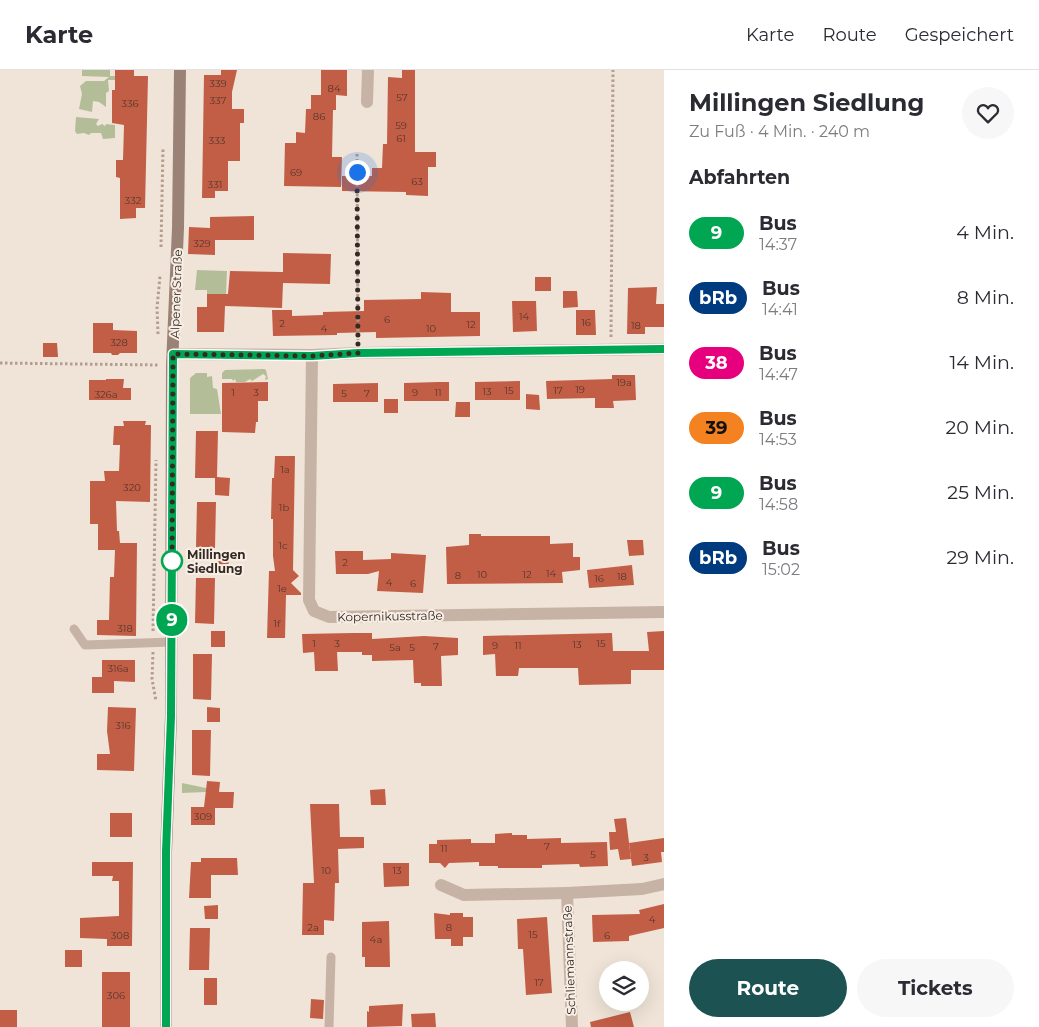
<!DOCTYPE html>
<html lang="de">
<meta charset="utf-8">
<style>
:root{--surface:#fff;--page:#f7f7f7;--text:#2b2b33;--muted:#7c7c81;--line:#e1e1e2;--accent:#1d5253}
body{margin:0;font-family:Montserrat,sans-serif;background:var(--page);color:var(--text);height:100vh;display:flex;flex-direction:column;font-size:19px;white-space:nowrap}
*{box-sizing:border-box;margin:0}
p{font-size:16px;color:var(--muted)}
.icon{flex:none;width:28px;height:28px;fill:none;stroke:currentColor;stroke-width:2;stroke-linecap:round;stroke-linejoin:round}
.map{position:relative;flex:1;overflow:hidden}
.side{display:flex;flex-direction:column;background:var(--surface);width:375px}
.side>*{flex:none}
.badge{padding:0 10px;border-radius:16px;font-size:18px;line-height:32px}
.fabs{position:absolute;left:599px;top:891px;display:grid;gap:10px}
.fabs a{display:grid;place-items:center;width:50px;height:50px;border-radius:50%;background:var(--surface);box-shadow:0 5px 20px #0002;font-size:25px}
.you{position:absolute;width:25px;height:25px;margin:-12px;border:4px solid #fff;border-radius:50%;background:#1a73e8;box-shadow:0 0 0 8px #1a73e833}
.map>.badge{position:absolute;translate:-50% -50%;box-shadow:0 0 0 2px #fff}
h2{padding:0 25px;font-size:19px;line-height:45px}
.round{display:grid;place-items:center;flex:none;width:52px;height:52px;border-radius:26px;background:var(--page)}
.head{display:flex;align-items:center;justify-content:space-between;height:85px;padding:0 25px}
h1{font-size:24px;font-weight:700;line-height:38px}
.cta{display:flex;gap:10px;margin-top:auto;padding:10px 25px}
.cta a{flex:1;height:58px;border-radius:30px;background:var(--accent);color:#fff;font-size:20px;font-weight:700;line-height:58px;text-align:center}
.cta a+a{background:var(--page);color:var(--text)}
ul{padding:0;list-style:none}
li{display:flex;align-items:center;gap:15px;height:65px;padding:0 25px}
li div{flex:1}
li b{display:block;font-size:19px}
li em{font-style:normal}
li .badge{min-width:55px;font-weight:700;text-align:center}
header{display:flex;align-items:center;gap:30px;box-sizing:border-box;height:70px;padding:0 25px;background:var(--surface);border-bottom:1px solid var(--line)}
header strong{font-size:24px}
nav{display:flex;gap:28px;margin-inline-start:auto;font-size:18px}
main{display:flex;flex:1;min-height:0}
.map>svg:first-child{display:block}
.green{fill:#b3be99}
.building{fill:#c25e45}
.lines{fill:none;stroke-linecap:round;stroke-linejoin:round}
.path{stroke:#b39d8f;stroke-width:3;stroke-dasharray:2.5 2.5;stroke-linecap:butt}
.lane{stroke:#c7b3a5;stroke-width:9}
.street{stroke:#c7b3a5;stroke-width:12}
.secondary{stroke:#9b8277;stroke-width:12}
.line-casing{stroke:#fff;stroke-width:11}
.line{stroke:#00a651;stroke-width:8}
.walk{stroke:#332a26;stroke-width:5;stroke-dasharray:0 9}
.stop-dot{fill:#fff;stroke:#00a651;stroke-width:2.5}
.labels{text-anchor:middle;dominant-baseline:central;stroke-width:4;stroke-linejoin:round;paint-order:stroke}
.number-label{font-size:10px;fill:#57372e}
.street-label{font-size:12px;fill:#332a26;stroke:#f8eee4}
.stop-label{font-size:12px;font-weight:bold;fill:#332a26;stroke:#f8eee4;text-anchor:start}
</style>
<header>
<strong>Karte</strong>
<nav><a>Karte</a><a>Route</a><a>Gespeichert</a></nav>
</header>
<main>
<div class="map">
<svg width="664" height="957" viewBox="0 0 664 957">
<rect width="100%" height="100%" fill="#f0e4d8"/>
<g class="green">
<polygon points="82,0 110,0 110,6 122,6 115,10 108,10 109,21 106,23 106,37 99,32 93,31 92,42 79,39 82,24 80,16 86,11 104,11 109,7 82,6"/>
<polygon points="76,47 99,49 96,54 98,56 102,54 105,56 106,54 115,55 115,68 103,69 101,63 91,63 89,65 84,63 77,64 75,61"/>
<polygon points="197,200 227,201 226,224 207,224 207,220 195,220"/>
<polygon points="264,299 266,300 268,309 265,310 266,306 263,304 252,311 250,309 245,312 236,312 235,309 233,311 232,309 222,309 222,303 225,300"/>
<polygon points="196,303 207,303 207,307 212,306 213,318 217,319 221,344 190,344 190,308"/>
<polygon points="182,713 206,718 206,722 182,723"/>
</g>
<g class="building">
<polygon points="115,0 134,0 134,6 148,6 145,138 136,138 136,148 120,149 120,108 116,107 116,90 123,90 124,55 112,53 112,20 115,20"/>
<polygon points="221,0 237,0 232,22 232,39 244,39 244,53 240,53 240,91 228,91 228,121 215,121 215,128 202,128 204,5 221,5"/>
<polygon points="321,0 347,0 347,26 336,25 336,40 333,40 332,87 342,87 341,117 284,116 285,73 296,73 296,62 305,63 306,39 311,39 311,25 321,25"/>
<polygon points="402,0 415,0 415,82 436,82 436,97 428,97 428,126 406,125 406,122 342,121 342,106 372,106 372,98 382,98 383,74 387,74 388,7 402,8"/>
<polygon points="254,146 254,170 215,170 215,185 188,184 189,157 210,158 210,147"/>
<polygon points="283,183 331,184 330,214 283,213 282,238 225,236 224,262 197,262 197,237 207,237 207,224 228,224 230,201 283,202"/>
<rect x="535" y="207" width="16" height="14"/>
<polygon points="657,217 656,234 664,234 664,257 645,257 645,264 627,264 628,218"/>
<polygon points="563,221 577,221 578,237 563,238"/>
<polygon points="421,222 451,223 451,242 480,242 480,266 376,268 376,262 337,263 337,265 273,266 272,240 292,240 292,246 323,245 323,242 364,241 364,230 421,229"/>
<polygon points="512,231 536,231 537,261 513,262"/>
<polygon points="576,240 595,240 596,265 576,265"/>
<polygon points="93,253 113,253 113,260 137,261 137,283 120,283 118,285 112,285 111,283 93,283"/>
<polygon points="43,273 57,273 58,287 43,287"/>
<polygon points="612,305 635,305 636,330 613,331 614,338 595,338 595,328 547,329 546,311 612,309"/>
<polygon points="106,309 124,309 123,318 131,318 131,330 89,330 89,310 106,310"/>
<polygon points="520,311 520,330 475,330 475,312"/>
<polygon points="268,312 268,331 258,331 258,352 256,352 255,363 222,362 222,313"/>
<polygon points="438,312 449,312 449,331 404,331 404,313"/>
<polygon points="378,313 378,332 333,332 333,314"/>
<polygon points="526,324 539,325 540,340 526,339"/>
<rect x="384" y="329" width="14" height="14"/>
<polygon points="456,332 470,332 470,347 455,347"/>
<polygon points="123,351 146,351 145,355 151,355 150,432 116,431 117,461 119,461 120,473 137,473 136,566 97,565 97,550 109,550 110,507 114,507 115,480 98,480 98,454 90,454 90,411 105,411 104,401 119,401 120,375 113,375 114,356 124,356"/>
<polygon points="196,361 218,361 217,407 230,408 229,426 215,425 215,408 195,408"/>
<polygon points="275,386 295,386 293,500 299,506 291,513 301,523 301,525 286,525 285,568 267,568 269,501 275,501 273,486 273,449 271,449 272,408 274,408"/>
<polygon points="197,432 216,432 215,478 196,477"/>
<polygon points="469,464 481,464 481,466 550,466 550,474 573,473 573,487 580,487 580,500 562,502 563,513 447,514 446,477 469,475"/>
<polygon points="627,470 643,470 644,485 629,486"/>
<polygon points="335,481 363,481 363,490 391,489 391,483 426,485 423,523 377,521 379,501 368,504 336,504"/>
<polygon points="214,485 229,485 228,501 214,501"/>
<polygon points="632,495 634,515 589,518 587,500"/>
<polygon points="196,508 215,508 214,554 195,553"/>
<rect x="211" y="561" width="14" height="16"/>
<polygon points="664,561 664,600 631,600 631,614 579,615 578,598 519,598 518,606 496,606 495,584 483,585 483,566 612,563 613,581 649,581 647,562"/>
<polygon points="353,563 372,563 372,569 424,566 458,568 458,585 441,586 442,616 421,616 421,613 414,613 413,590 372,591 372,585 362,585 362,582 337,582 338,601 315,601 314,582 303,583 302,564"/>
<polygon points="193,584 212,584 211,630 193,629"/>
<polygon points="102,590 135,590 135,612 114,611 114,623 92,623 92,607 102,607"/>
<polygon points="108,637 136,638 134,701 97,700 97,684 110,684 107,661"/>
<polygon points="207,637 220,638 220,652 207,652"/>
<polygon points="192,660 211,660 210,706 192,705"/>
<polygon points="207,711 220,712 219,722 234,722 233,738 215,738 215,755 191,755 191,737 204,737"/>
<polygon points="385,719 386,735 371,735 370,720"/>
<polygon points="310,734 339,734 340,767 364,767 364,778 338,779 339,813 335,813 334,851 324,850 324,865 302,865 303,813 314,813"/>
<rect x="110" y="743" width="22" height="24"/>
<polygon points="626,748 631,789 620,790 618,779 610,780 609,762 616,762 614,749"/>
<polygon points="512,763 512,765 527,765 527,769 561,768 561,773 607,772 608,796 580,797 579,794 542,795 542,798 498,798 498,796 479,796 479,792 449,793 445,798 440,793 429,793 429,774 437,774 437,770 471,769 471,773 495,773 495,764"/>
<polygon points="664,768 664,782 661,782 662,792 632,796 629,773"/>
<polygon points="201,788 237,788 238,805 211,805 211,828 189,828 191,792 201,792"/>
<polygon points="92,792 133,792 132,876 107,876 107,869 80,868 80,848 119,846 119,811 112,811 113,806 92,806"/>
<polygon points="383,793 409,793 409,816 384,817"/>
<polygon points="664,834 664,858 629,866 629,871 593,872 592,845 640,844 639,840"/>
<polygon points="218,835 218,849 205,849 204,836"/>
<polygon points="434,843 450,845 450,843 463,843 463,847 473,847 473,867 463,867 463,876 451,876 451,869 435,869"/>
<polygon points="547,847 552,923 526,925 523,879 518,879 517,849"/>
<polygon points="389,851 390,897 365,897 365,887 362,887 362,852"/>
<polygon points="190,858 210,858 209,900 189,900"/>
<rect x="65" y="880" width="17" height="17"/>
<rect x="102" y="902" width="28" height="55"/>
<rect x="204" y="908" width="13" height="27"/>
<polygon points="311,929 324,930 323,949 310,948"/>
<polygon points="403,934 402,956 367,957 367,941 369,942 369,936"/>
<rect x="0" y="940" width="17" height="17"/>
<polygon points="630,942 634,957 591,957 590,952"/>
<polygon points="435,943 436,957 412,957 411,944"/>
</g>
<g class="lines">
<g class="path">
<polyline points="357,84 358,270"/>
<polyline points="161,177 163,78"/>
<polyline points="158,264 157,238 160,206"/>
<polyline points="611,267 613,0"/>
<polyline points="0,293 159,295"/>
<polyline points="153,561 156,390"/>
<polyline points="153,582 152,609 156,631"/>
</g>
<g class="lane">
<polyline points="74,559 85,575 172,572"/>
<polyline points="329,957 331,887"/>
</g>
<g class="street">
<polyline points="367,32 368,0"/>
<polyline points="173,284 312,285 358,283 664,279"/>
<polyline points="312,285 309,530 314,541 329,547 664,542"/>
<polyline points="441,815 464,825 567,823"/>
<polyline points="572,957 567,823 642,819 664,814"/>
</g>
<polyline class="secondary" points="166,957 166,783 171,646 172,295 178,158 180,0"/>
</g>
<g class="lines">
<g class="line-casing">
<polyline id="line" points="166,957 166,782 171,646 173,284 312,286 358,283 664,279"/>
</g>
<use href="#line" class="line"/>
<polyline class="walk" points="172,491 172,493 173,284 312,286 358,283 357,102"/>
</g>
<circle class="stop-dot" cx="172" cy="491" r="10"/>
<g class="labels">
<g class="number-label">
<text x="218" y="13">339</text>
<text x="334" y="18">84</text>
<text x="402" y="27">57</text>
<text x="218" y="30">337</text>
<text x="130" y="33">336</text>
<text x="319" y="46">86</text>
<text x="401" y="55">59</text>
<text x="401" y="68">61</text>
<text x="217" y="70">333</text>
<text x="296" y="102">69</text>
<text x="417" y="111">63</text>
<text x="215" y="114">331</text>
<text x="133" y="130">332</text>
<text x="202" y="173">329</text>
<text x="524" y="246">14</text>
<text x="387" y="249">6</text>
<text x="586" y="252">16</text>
<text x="282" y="253">2</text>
<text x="471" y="254">12</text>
<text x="636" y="255">18</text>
<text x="324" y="258">4</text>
<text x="431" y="258">10</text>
<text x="119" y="272">328</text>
<text x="624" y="312">19a</text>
<text x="580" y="319">19</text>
<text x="509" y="320">15</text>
<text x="558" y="320">17</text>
<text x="487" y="321">13</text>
<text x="233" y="322">1</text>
<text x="256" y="322">3</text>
<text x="415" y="322">9</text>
<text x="438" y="322">11</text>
<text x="344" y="323">5</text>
<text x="367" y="323">7</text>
<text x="106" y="324">326a</text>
<text x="285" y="399">1a</text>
<text x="132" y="417">320</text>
<text x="284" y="437">1b</text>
<text x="283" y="475">1c</text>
<text x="345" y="492">2</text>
<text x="551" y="503">14</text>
<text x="482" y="504">10</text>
<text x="527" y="504">12</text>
<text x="458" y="505">8</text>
<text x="622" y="506">18</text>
<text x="599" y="508">16</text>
<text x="389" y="512">4</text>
<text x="413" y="513">6</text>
<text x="282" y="518">1e</text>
<text x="277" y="553">1f</text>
<text x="125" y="558">318</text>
<text x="314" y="573">1</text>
<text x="337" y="573">3</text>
<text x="601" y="573">15</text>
<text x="577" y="574">13</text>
<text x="495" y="575">9</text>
<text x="518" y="575">11</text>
<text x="436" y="576">7</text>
<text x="395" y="577">5a</text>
<text x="412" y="577">5</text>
<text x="118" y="598">316a</text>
<text x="123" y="655">316</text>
<text x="203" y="746">309</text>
<text x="547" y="776">7</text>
<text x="444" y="778">11</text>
<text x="593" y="784">5</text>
<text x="646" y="787">3</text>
<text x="326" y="800">10</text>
<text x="397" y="800">13</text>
<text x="652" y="849">4</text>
<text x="313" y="857">2a</text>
<text x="449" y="857">8</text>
<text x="533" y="864">15</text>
<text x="120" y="865">308</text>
<text x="607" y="865">6</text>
<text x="376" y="869">4a</text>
<text x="539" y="912">17</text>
<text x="116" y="925">306</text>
</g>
<g class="street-label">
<text transform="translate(176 224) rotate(-88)">Alpener Straße</text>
<text transform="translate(390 546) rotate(-1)">Kopernikusstraße</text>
<text transform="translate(569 890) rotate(-92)">Schliemannstraße</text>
</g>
<g class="stop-label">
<text x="187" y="484">Millingen<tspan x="187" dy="14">Siedlung</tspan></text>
</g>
</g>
</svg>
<div class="fabs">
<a><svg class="icon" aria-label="layers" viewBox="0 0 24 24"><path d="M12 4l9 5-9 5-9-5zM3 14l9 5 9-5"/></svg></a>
</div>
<div class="you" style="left:357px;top:102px"></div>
<b class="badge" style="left:172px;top:550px;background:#00a651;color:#fff">9</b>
</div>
<section class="side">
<div class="head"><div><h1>Millingen Siedlung</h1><p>Zu Fuß · 4 Min. · 240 m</p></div><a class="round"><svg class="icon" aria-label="heart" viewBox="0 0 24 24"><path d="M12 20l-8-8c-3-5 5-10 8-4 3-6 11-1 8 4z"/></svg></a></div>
<h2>Abfahrten</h2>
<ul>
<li><span class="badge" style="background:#00a651;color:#fff">9</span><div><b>Bus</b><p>14:37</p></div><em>4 Min.</em></li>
<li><span class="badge" style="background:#003b80;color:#fff">bRb</span><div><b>Bus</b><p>14:41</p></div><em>8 Min.</em></li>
<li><span class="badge" style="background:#e6007e;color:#fff">38</span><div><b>Bus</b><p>14:47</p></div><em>14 Min.</em></li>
<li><span class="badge" style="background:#f58220;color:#111">39</span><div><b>Bus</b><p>14:53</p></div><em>20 Min.</em></li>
<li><span class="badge" style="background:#00a651;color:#fff">9</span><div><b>Bus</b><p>14:58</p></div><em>25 Min.</em></li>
<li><span class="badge" style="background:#003b80;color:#fff">bRb</span><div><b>Bus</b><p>15:02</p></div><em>29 Min.</em></li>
</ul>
<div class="cta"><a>Route</a><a>Tickets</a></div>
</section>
</main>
